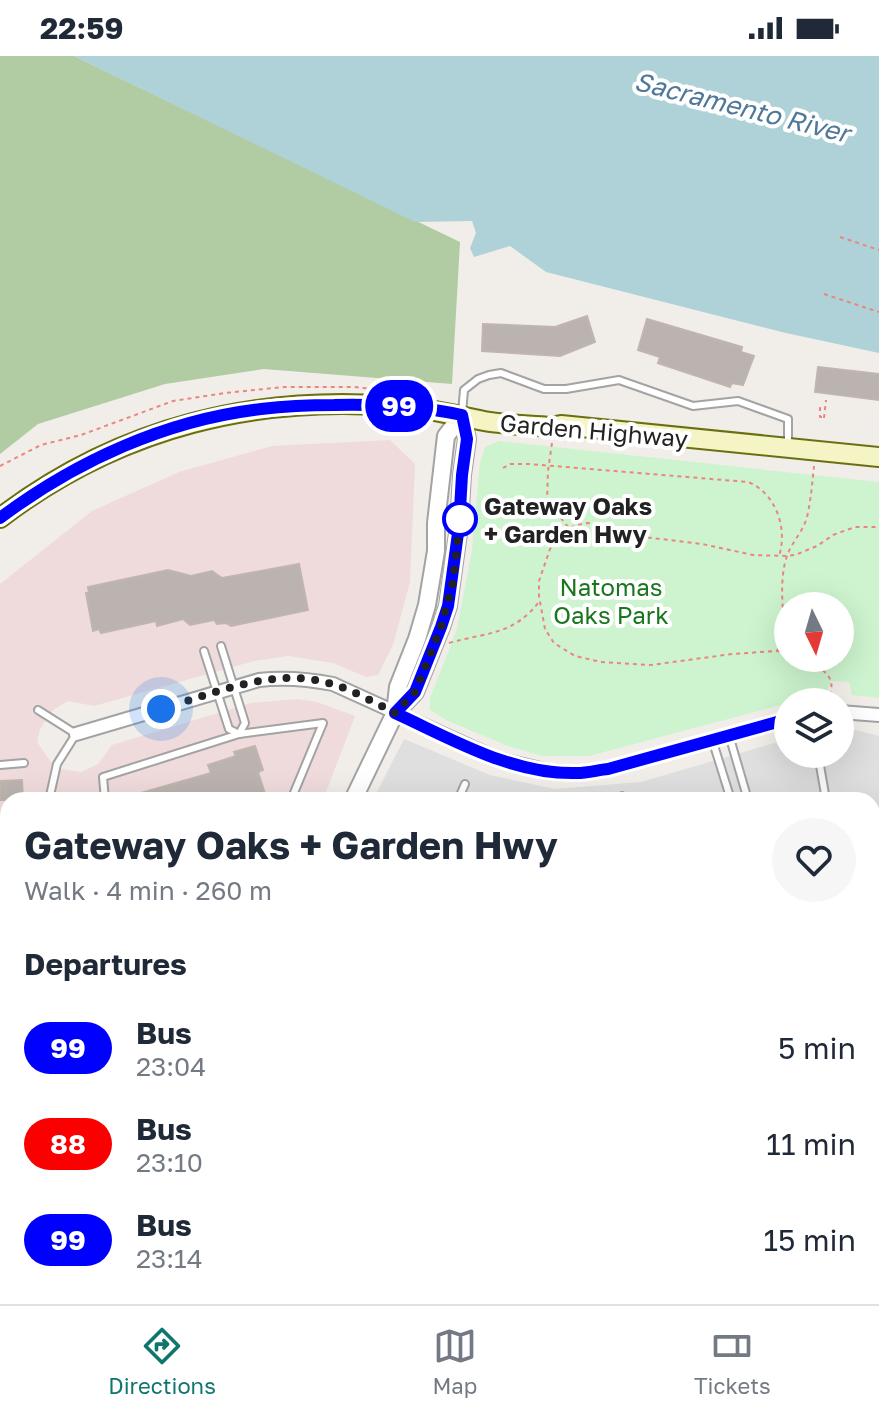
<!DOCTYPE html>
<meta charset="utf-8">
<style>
:root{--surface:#fff;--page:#f6f6f7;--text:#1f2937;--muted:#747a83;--line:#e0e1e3;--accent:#0f766e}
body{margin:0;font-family:"Golos Text",sans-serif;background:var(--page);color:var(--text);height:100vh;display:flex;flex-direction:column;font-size:30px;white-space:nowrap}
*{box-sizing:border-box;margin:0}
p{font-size:26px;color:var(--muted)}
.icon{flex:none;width:44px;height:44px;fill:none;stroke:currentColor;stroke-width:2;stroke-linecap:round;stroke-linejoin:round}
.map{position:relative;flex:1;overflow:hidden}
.sheet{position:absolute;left:0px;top:736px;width:880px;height:512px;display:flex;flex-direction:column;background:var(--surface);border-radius:24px 24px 0 0;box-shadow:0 8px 32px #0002}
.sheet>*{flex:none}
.badge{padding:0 16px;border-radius:26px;font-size:28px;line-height:52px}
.needle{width:52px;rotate:175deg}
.buttons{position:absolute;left:774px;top:536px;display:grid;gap:16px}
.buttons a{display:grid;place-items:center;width:80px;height:80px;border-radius:50%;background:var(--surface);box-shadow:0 8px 32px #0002;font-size:40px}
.you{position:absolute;width:40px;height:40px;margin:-20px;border:6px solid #fff;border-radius:50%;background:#1a73e8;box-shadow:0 0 0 12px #1a73e833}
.map>.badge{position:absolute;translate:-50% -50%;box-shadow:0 0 0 4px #fff}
h2{padding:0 24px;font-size:30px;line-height:72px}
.round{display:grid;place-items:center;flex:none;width:84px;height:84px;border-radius:42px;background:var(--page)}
.overview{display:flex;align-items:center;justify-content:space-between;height:136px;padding:0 24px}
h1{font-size:38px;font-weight:700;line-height:60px}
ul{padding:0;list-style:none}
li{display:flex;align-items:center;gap:24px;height:96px;padding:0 24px}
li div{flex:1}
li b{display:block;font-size:30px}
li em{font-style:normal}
li .badge{min-width:88px;font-weight:700;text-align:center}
.status{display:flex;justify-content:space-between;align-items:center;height:56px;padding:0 40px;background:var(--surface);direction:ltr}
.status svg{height:22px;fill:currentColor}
.tab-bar{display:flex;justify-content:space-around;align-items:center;height:112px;border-top:2px solid var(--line);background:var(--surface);font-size:22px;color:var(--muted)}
.tab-bar a{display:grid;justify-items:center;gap:4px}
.tab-bar .active{color:var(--accent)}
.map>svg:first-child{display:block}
.residential{fill:#dfdfdf}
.commercial{fill:#efdbdb}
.forest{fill:#b1cba3}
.park{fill:#cdf4ce;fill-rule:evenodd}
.parking{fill:#e2e2e2}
.water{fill:#afd2d9}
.building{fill:#bab3af;stroke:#c1b5ad;stroke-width:2}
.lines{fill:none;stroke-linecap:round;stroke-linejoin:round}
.service-casing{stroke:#a3a3a3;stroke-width:10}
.minor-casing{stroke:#a3a3a3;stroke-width:16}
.tertiary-casing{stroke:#a3a3a3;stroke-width:20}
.secondary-casing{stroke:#6a6f12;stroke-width:22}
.path{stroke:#eb8580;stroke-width:2;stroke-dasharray:4 4;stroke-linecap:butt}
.service{stroke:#fff;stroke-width:6}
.minor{stroke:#fff;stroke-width:12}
.tertiary{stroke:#fff;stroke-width:16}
.secondary{stroke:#f4f4c5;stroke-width:18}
.line-casing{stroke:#fff;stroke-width:18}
.line{stroke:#00f;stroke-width:12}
.walk{stroke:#222;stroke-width:8;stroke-dasharray:0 14.4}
.stop-dot{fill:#fff;stroke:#00f;stroke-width:4}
.labels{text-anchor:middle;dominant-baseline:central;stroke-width:8;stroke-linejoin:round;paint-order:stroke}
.street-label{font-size:24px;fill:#222;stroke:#fff}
.stop-label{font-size:24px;font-weight:bold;fill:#222;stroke:#fff;text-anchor:start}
.park-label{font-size:24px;fill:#19761c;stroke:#fff}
.water-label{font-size:26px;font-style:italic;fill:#507899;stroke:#fff}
</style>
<div class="status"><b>22:59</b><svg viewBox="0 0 49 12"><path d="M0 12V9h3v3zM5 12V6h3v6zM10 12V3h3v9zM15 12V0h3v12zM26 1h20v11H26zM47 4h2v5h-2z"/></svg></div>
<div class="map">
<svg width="879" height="1248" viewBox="0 0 879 1248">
<rect width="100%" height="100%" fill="#f1eee9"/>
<polygon class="residential" points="855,674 879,680 879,1248 682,1248 643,1245 615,1240 872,1240 872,744 373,744 404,683 490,719 555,733 641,726 788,683 788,698 840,698 840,675"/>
<g class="commercial">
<polygon points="390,384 415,408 410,526 393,589 378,619 366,621 333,607 288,600 254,605 94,650 68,645 53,654 40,673 37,686 55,712 81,716 98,708 112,689 251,647 298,643 317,646 355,660 323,744 8,744 8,1240 214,1240 212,1248 0,1248 0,528 92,455 179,416 272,390"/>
<polygon points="256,1240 457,1240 473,1248 252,1248"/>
</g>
<polygon class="forest" points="0,0 74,0 460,186 452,328 264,313 165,328 38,368 0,398"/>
<path class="park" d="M499,385L879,426V642L852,639L849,626L831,625L826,637L589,700H542L508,690L448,665L430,654V642L457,573L472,494L480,406L485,391ZM788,550H840V602H788Z"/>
<g class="parking">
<polygon points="104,1240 204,1240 201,1248 92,1248 91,1242"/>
<polygon points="276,1240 340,1240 324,1244 317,1248 270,1248"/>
<polygon points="357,1240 436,1240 450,1248 400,1248 394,1245 392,1248 384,1248 373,1241"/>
</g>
<polygon class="water" points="74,0 879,0 879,297 786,277 546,216 510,190 474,201 470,192 476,177 472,165 415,166"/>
<g class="building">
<polygon points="587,260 595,286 560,300 482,295 483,268 555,271"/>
<polygon points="647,263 742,291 741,296 754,300 743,329 732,327 730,331 658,307 660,301 638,294"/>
<polygon points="818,311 879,318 879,344 815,336"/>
<polygon points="299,508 308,554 231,570 226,567 217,568 214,564 190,569 183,563 157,570 156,565 101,577 99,573 93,575 86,537 89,537 88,531 168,514 191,520 212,515 222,522"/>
<polygon points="255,690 263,714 258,716 267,744 128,744 127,741 211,717 208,709 236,700 234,696"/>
<polygon points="22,724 23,744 0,744 0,725"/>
</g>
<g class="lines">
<g class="service-casing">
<g id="service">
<polyline points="462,357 464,334 478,323 489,319 501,317 544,333 566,333 619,324 693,350 738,345 788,363 788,388"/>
<polyline points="204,595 229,673 239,678 245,667 221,590"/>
<polyline points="38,654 76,678 57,708 49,744"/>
<polyline points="729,679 748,744"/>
<polyline points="712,683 731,744"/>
<polyline points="818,698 826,744"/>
<polyline points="0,709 24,707"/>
<polyline points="622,740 624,744"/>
<polyline points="105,744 103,721 239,678 323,667 291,744"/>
<polyline points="458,744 465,728"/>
<polyline points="872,819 875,811"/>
<polyline points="0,865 8,865"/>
<polyline points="872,1188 879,1189"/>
<polyline points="16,1240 17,1248"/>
<polyline points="186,1248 187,1240"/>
<polyline points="819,1248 820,1240"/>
</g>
</g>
<g class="minor-casing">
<g id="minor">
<polyline points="840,656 879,659"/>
<path d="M76,678L259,624C284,621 308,623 333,628L498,703L549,715L578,717L608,713L788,663"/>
<polyline points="229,1248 232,1240"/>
</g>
</g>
<g class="tertiary-casing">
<g id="tertiary">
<polyline points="395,657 415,636 441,571 448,550 459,470 462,419 467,383 462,359"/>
<polyline points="353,744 395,657 398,631 417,583 427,549 436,495 436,467 446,380 462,359"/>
<polyline points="529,1240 554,1248"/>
</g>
</g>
<g class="secondary-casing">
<path id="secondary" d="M0,462C119,371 258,337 406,351C433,353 458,360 484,365C506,369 529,369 551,371L561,369L879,401"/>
</g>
<g class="path">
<polyline points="840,181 879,194"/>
<polyline points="824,238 879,256"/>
<polyline points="822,361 820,361 820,352 824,352"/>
<polyline points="824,362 826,344"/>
<polyline points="552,387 548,415 547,445 569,472"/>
<polyline points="0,410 41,389 81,379 173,345 225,337 284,331 354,331 373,333"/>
<path d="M503,412L510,408H529L748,426C776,437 788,473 779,500"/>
<path d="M788,583C782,561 779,522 787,500C791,487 803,476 807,461C811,444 812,428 814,410"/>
<path d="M449,587C487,576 512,580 539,546"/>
<polyline points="777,594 784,589 788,583"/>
<polyline points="788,596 776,595 732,598 651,609 601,606 575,600 554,587 545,573 539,540 539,525 550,493 575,469 588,467 604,469 636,480 702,488 753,499 787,500 795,499 817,490 833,479 855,471 879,471"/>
<path d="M802,602C813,609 835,616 831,634C830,638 828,642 828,646"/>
</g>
<use href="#service" class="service"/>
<use href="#minor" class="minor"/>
<use href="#tertiary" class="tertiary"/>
<use href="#secondary" class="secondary"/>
</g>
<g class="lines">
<g class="line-casing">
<path id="line" d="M0,462C76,405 166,364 261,353C286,350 310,349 334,349C377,348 420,350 462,359L467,383L462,419L459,470L448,550L441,571L415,636L395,657C452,683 512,719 577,717C587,717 598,714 608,713L788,663"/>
</g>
<use href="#line" class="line"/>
<path class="walk" d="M161,653C216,637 274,610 332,628C353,634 375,647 395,657L415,636L441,571L453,526L460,463"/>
</g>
<circle class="stop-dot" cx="460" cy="463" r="16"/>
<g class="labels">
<g class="street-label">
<text transform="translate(594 374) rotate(5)">Garden Highway</text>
</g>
<g class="stop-label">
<text x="484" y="449">Gateway Oaks<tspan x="484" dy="28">+ Garden Hwy</tspan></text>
</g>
<g class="park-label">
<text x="611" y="530">Natomas<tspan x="611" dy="28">Oaks Park</tspan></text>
</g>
<g class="water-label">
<text transform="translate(742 51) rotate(14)">Sacramento River</text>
</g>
</g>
</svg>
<div class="buttons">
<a><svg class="needle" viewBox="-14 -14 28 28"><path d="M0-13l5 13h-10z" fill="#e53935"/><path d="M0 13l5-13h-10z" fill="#747a83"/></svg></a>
<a><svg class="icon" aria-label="layers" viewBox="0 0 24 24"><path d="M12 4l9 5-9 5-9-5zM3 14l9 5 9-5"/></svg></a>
</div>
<div class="you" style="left:161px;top:653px"></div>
<b class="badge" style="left:399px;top:350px;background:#00f;color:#fff">99</b>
<section class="sheet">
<div class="overview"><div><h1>Gateway Oaks + Garden Hwy</h1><p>Walk · 4 min · 260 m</p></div><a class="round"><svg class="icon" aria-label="heart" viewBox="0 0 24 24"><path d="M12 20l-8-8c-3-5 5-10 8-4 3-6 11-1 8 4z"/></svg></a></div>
<h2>Departures</h2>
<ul>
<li><span class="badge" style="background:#00f;color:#fff">99</span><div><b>Bus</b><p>23:04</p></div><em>5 min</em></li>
<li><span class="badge" style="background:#fa0000;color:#fff">88</span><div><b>Bus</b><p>23:10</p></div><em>11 min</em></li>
<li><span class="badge" style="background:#00f;color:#fff">99</span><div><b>Bus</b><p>23:14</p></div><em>15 min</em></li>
</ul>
</section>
</div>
<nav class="tab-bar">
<a class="active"><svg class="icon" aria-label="directions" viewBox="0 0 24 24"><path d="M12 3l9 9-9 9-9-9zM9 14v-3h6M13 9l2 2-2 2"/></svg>Directions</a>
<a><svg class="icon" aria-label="map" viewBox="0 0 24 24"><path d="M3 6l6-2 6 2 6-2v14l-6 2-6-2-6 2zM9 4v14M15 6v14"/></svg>Map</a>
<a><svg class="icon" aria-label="tickets" viewBox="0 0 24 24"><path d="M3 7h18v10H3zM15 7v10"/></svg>Tickets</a>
</nav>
